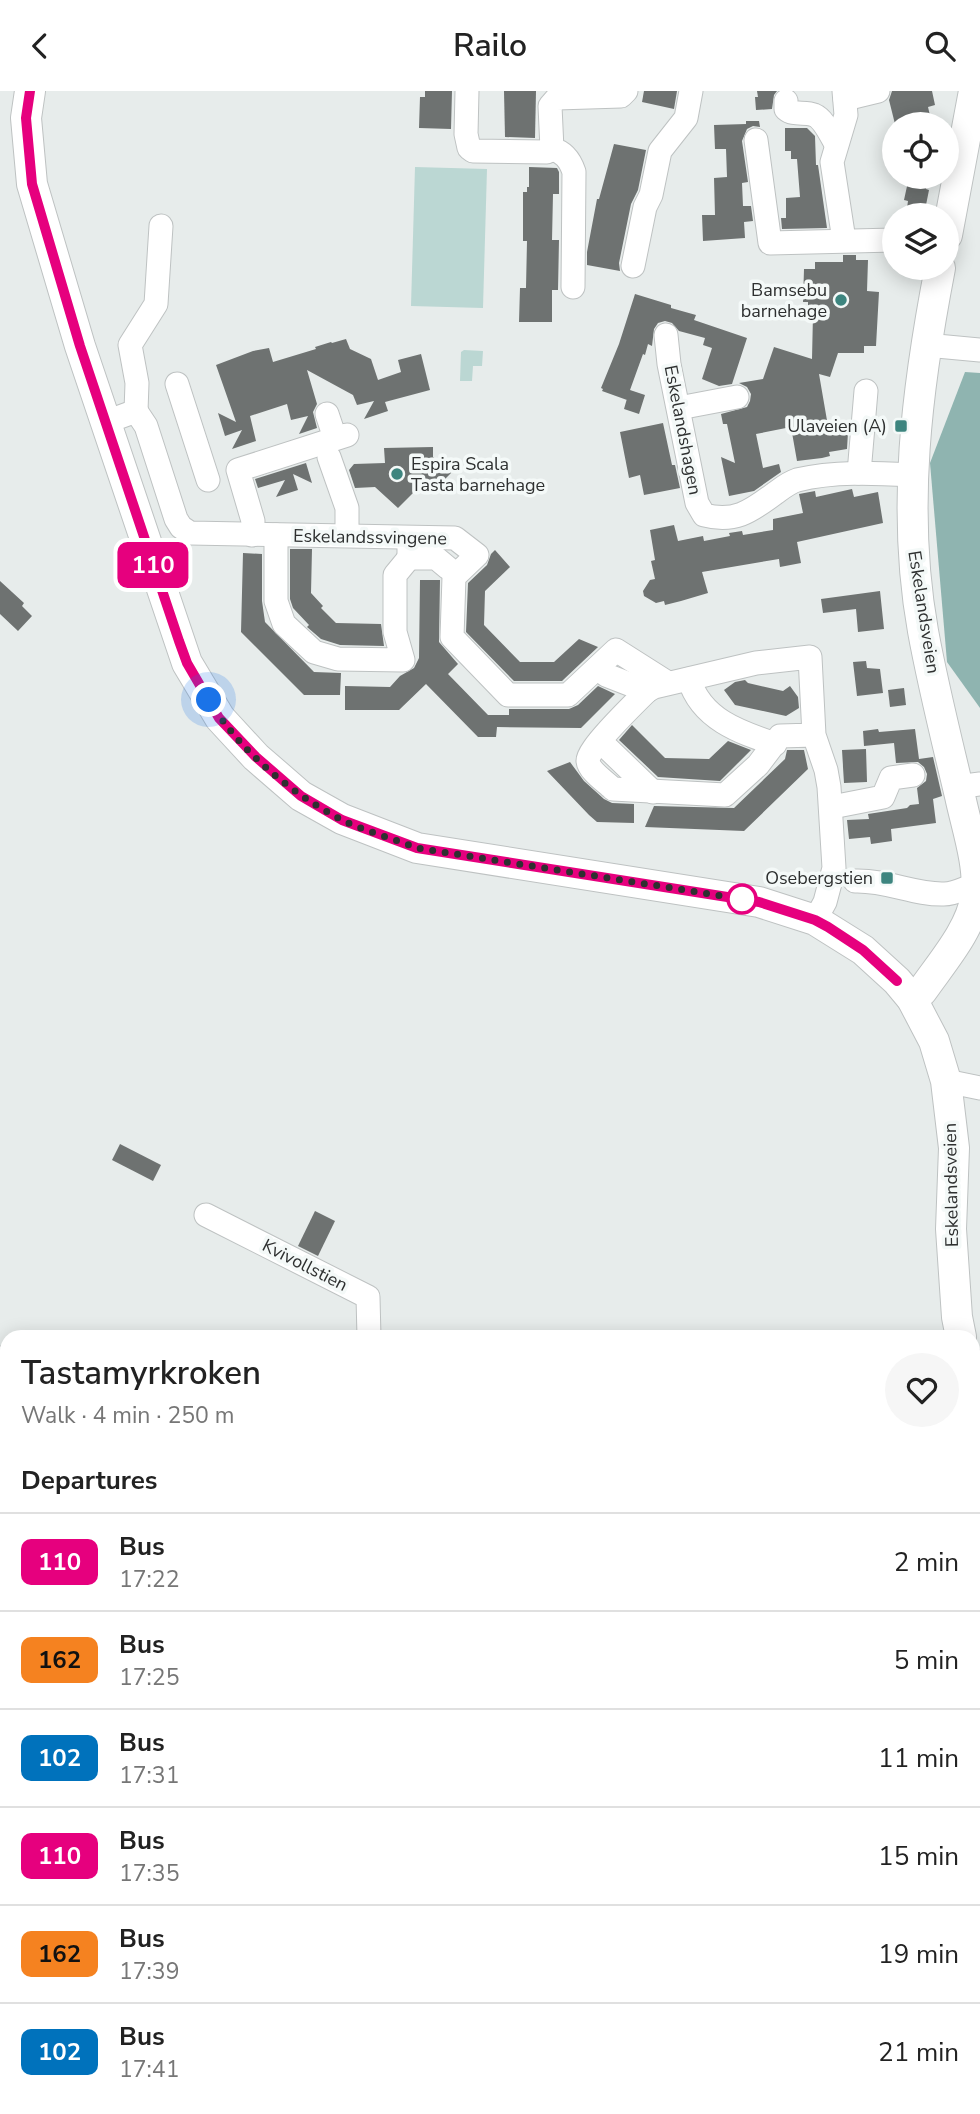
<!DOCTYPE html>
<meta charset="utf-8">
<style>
:root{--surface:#fff;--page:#f6f6f6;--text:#222;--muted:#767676;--line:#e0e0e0}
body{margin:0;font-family:"Nunito Sans",sans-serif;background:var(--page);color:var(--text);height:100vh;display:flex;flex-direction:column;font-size:26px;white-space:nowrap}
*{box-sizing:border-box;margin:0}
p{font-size:23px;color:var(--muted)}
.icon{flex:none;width:38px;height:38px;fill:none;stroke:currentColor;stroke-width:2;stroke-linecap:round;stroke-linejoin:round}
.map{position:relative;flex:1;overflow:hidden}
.details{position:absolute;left:0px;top:1239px;width:980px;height:784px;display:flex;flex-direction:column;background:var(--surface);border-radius:21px 21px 0 0;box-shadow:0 4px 18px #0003}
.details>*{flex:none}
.badge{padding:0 14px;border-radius:10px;font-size:24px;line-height:46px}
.controls{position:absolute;left:882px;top:21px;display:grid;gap:14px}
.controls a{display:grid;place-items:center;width:77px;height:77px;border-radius:50%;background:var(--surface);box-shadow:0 4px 18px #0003;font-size:35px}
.you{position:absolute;width:35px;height:35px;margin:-18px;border:5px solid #fff;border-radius:50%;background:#1a73e8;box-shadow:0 0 0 10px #1a73e833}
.map>.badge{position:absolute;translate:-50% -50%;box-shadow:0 0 0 4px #fff}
h2{padding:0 21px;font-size:26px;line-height:63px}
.round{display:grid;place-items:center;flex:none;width:74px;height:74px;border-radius:37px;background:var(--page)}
.headline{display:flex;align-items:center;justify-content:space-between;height:119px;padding:0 21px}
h1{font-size:33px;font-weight:600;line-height:52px}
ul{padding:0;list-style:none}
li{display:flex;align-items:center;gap:21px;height:98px;padding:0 21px;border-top:2px solid var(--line)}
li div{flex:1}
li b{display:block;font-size:26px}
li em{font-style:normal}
li .badge{min-width:77px;font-weight:700;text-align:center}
header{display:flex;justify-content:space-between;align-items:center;height:91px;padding:0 21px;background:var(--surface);font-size:32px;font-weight:600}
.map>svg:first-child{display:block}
.green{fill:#bbd7d3}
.forest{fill:#8fb4b0}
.building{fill:#6e7271}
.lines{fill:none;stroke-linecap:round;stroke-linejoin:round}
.minor-casing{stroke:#bec2c2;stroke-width:25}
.major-casing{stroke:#bec2c2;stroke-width:32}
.minor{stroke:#fff;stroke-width:23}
.major{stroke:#fff;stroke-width:30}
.line-casing{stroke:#fff;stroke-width:16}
.line{stroke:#e6007e;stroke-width:10}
.walk{stroke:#2e3030;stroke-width:7;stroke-dasharray:0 12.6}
.poi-dot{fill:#3d857f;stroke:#f4f9f8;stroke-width:2.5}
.stop-dot{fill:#fff;stroke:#e6007e;stroke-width:3.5}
.labels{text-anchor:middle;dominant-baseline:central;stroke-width:7;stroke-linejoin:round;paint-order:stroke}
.poi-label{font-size:18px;fill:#2e3030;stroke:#f4f9f8;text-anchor:end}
.street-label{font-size:18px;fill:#2e3030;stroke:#f4f9f8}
</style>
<header><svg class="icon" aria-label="back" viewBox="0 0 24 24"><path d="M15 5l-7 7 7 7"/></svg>Railo<svg class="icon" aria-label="search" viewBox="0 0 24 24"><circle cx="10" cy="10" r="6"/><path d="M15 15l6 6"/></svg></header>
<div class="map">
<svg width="980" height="2023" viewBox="0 0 980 2023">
<rect width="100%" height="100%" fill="#e7eceb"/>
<g class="green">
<polygon points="415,76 487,78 483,217 411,215"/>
<polygon points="464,259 483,260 482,275 473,275 472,290 460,290 461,261"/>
</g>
<polygon class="forest" points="965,281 980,282 980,617 947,571 930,372"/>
<g class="building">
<polygon points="425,0 452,0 451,38 419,37 420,6 425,6"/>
<polygon points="504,0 536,0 535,47 505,46"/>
<polygon points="644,0 677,0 674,18 642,11"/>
<polygon points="757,0 777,0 774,4 772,18 756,19 755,6 758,6"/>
<polygon points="892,0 932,0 935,14 928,16 932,33 895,33 889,9"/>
<polygon points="746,30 759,30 760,36 753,35 747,38 742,50 748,91 742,92 743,115 751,115 753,130 744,131 745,147 703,150 702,124 715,124 714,87 727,86 726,58 715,58 714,34 746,33"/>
<polygon points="785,37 807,37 815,45 816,74 818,74 827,137 782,138 781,127 786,127 786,107 800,106 797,68 791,68 791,60 785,60"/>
<polygon points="614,53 646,59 638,99 631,113 619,172 620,180 587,174 587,161 597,108 599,108"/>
<polygon points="529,76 557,77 559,81 559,103 553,103 552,149 559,149 558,199 552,199 552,231 519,231 520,197 526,197 527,150 523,150 523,101 527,101 527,96 529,96"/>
<polygon points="909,86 928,86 926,98 929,99 924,124 906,124 908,110 904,109"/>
<polygon points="843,164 856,164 856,169 868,169 867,200 879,201 876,255 864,255 864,262 838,262 830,286 819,283 829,341 848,341 847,358 829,361 830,365 822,367 797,370 791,336 756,343 763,377 779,373 781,381 754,400 729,405 721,366 735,372 727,333 723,333 721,323 747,316 750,310 751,303 747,296 739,292 763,288 774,256 812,268 813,223 808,223 808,211 803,211 804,178 815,178 815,171 843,171"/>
<polygon points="635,203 671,214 671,217 696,224 694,229 747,247 732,293 719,295 702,288 712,257 703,254 705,247 679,240 672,232 665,230 658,232 654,238 652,255 648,253 645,264 643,263 630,299 645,304 639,323 624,318 628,304 627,309 602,300 603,298 601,297 619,253"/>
<polygon points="346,248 350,258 371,268 378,289 401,281 398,269 421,263 430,299 385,311 388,320 364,328 374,310 357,314 353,304 307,279 317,313 313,321 317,337 299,343 308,325 291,329 287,313 250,325 256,350 232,358 242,339 225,345 218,322 236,331 216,274 253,260 269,257 273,271 316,258 315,256 331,251 332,252"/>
<polygon points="663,332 672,374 675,374 680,397 644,404 640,384 629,387 620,341"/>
<polygon points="433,356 433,366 451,382 439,394 420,395 398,417 375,396 355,397 349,379 354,373 385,372 384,357"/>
<polygon points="306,372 312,392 293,383 298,399 276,406 285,389 258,397 255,388"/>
<polygon points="852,398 854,406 878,401 883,432 797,451 801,472 780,476 779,468 702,481 708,502 681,510 665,514 664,510 656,512 644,505 643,500 650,489 655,488 651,470 655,469 650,439 674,434 678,450 703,445 704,450 730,445 729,442 742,440 743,444 773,439 773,428 803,422 799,403 815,400 816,406"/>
<polygon points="290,458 312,458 311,502 323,515 321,517 336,532 381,533 384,555 340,554 321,548 307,536 309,534 293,517 290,508"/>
<polygon points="495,459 510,476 485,500 484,534 520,571 554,571 579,548 598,556 562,590 514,590 466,541 468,492 487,474 491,463"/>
<polygon points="243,462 262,463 262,510 265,531 314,581 341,582 340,604 304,604 241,541"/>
<polygon points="420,489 440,489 439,551 458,573 448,583 488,624 509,624 509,618 569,618 578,614 598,595 615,603 581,637 497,636 496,646 478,646 426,593 399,619 345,619 345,595 390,596 400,585 414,577 419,567"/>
<polygon points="0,490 24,512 22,515 32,525 18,540 0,523"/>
<polygon points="880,500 884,538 858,541 856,518 823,522 821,508"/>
<polygon points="866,570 867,577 880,578 883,602 857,605 853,571"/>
<polygon points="745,589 748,592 783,600 790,595 798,606 799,617 786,625 735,614 724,599 735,591"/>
<polygon points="904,597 906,614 890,616 888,599"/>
<polygon points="632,634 665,667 709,668 728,650 751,659 720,690 658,686 619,649"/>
<polygon points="878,638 879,641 915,638 919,668 933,666 942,705 933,708 936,732 891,738 892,750 871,753 870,746 849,748 847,729 869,728 868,723 907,717 910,714 919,713 917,697 926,690 927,683 924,676 918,671 896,672 894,652 864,655 863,640"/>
<polygon points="866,658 867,691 844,692 842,659"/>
<polygon points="787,659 804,659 808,678 744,740 645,736 654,715 734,717 785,668"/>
<polygon points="570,671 584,690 604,708 612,712 634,713 634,732 597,731 589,724 547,680"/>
<polygon points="120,1053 161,1074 153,1090 112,1069"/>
<polygon points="315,1120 335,1130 318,1165 298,1155"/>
</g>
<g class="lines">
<g class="minor-casing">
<g id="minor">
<polyline points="467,0 466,43 469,57 473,60 547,61 552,58 550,15 557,7 621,5 626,0"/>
<polyline points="844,0 846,24 832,71 844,149"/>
<polyline points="845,8 878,0"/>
<path d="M786,10V18C794,25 805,20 814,24C824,28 831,45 836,53"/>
<polyline points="756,49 770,152 894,149"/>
<path d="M552,58C564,61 570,69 574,81L573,196"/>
<polyline points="633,175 645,116 651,104 660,60 686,27 691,0"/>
<path d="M666,244L669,273L697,412L704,424C734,432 750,421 774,403C781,398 788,392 797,389C834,380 874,382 912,384"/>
<polyline points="926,254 980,259"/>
<polyline points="177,293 208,389"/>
<polyline points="679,317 737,306"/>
<polyline points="136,320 137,292 130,254 156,213 161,135"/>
<polyline points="327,323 335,347"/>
<polyline points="106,331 136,320 146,335 176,428 181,436 190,442 455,447 477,464 454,486 452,546 508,604 568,604 616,559 668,592"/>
<polyline points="329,366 347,417 347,444"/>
<polyline points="859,382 866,300"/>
<polyline points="252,444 253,430 238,379 347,344"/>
<polyline points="276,444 276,510 284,533 314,561 338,568 403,569 395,541 395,484 409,467"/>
<polyline points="409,453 409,467 436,467 448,477"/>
<polyline points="606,584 647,600"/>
<path d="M689,588C701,628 739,641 775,653"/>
<path d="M814,644L780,645L758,674L725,704L613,698C606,691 589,680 588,670C586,659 637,610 647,600L654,596L756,572L810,566L814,644L826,679L829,696L834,777L825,811L815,829"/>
<polyline points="600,650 653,701"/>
<polyline points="957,696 980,693"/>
<polyline points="832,716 883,706 891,687 913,684"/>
<path d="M855,790C887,789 915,804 944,803C955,803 967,796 977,793"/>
<polyline points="946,990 980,997"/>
<polyline points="206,1124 368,1206 369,1246"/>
<polyline points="0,1267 7,1270"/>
<polyline points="667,2016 669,2023"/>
</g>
</g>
<g class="major-casing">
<g id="major">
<polyline points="30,0 26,27 32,93 80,255 187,572 220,627 256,666 301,705 342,728 417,757 759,811 815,829 863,859 897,890 912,908 934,950 946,990 954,1057 951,1138 957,1226 961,1246"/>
<polyline points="947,144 974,0"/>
<path d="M912,908L922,900C942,871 971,839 976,804C980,775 966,734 960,705C947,650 933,595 923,540C901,418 917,296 940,177"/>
<polyline points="973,1273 980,1287"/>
</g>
</g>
<use href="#minor" class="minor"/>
<use href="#major" class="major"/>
</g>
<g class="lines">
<g class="line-casing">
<polyline id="line" points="30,0 26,27 32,93 80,255 179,550 187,572 219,627 256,666 301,705 342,729 417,757 759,811 815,829 828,836 863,859 897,890"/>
</g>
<use href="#line" class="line"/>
<path class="walk" d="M209,609C238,658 289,701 340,728C364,740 392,747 417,757L742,808"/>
</g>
<g class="poi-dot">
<circle cx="841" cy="209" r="7"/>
<rect x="894" y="328" width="14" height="14" rx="3.5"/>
<circle cx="397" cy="383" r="7"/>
<rect x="880" y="780" width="14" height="14" rx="3.5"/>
</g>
<circle class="stop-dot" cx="742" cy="808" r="14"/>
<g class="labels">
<g class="poi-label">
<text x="827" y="199">Bamsebu<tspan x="827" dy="21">barnehage</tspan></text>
<text x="887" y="335">Ulaveien (A)</text>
<text x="411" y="373" text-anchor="start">Espira Scala<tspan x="411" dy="21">Tasta barnehage</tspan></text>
<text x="873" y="787">Osebergstien</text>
</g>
<g class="street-label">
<text transform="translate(683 339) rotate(79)">Eskelandshagen</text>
<text transform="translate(370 446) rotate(1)">Eskelandssvingene</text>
<text transform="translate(924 521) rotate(81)">Eskelandsveien</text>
<text transform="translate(951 1094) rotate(-91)">Eskelandsveien</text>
<text transform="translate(305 1174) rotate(27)">Kvivollstien</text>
</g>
</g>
</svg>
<div class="controls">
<a><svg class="icon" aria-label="locate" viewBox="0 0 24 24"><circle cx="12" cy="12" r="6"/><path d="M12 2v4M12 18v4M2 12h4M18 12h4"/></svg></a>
<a><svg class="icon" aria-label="layers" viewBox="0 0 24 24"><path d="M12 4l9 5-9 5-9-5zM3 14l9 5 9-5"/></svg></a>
</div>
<div class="you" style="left:209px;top:609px"></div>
<b class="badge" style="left:153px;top:474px;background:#e6007e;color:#fff">110</b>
<section class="details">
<div class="headline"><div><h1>Tastamyrkroken</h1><p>Walk · 4 min · 250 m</p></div><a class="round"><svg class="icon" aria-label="heart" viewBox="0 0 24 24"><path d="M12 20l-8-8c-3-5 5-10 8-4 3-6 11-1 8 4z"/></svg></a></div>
<h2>Departures</h2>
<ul>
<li><span class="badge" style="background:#e6007e;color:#fff">110</span><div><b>Bus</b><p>17:22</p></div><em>2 min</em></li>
<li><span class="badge" style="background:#f58220;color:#111">162</span><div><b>Bus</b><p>17:25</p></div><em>5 min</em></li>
<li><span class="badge" style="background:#0072bc;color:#fff">102</span><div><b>Bus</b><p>17:31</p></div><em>11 min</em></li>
<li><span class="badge" style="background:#e6007e;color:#fff">110</span><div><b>Bus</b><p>17:35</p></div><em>15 min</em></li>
<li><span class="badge" style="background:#f58220;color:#111">162</span><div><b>Bus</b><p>17:39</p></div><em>19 min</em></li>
<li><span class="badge" style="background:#0072bc;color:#fff">102</span><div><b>Bus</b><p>17:41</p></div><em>21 min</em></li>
</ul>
</section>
</div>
